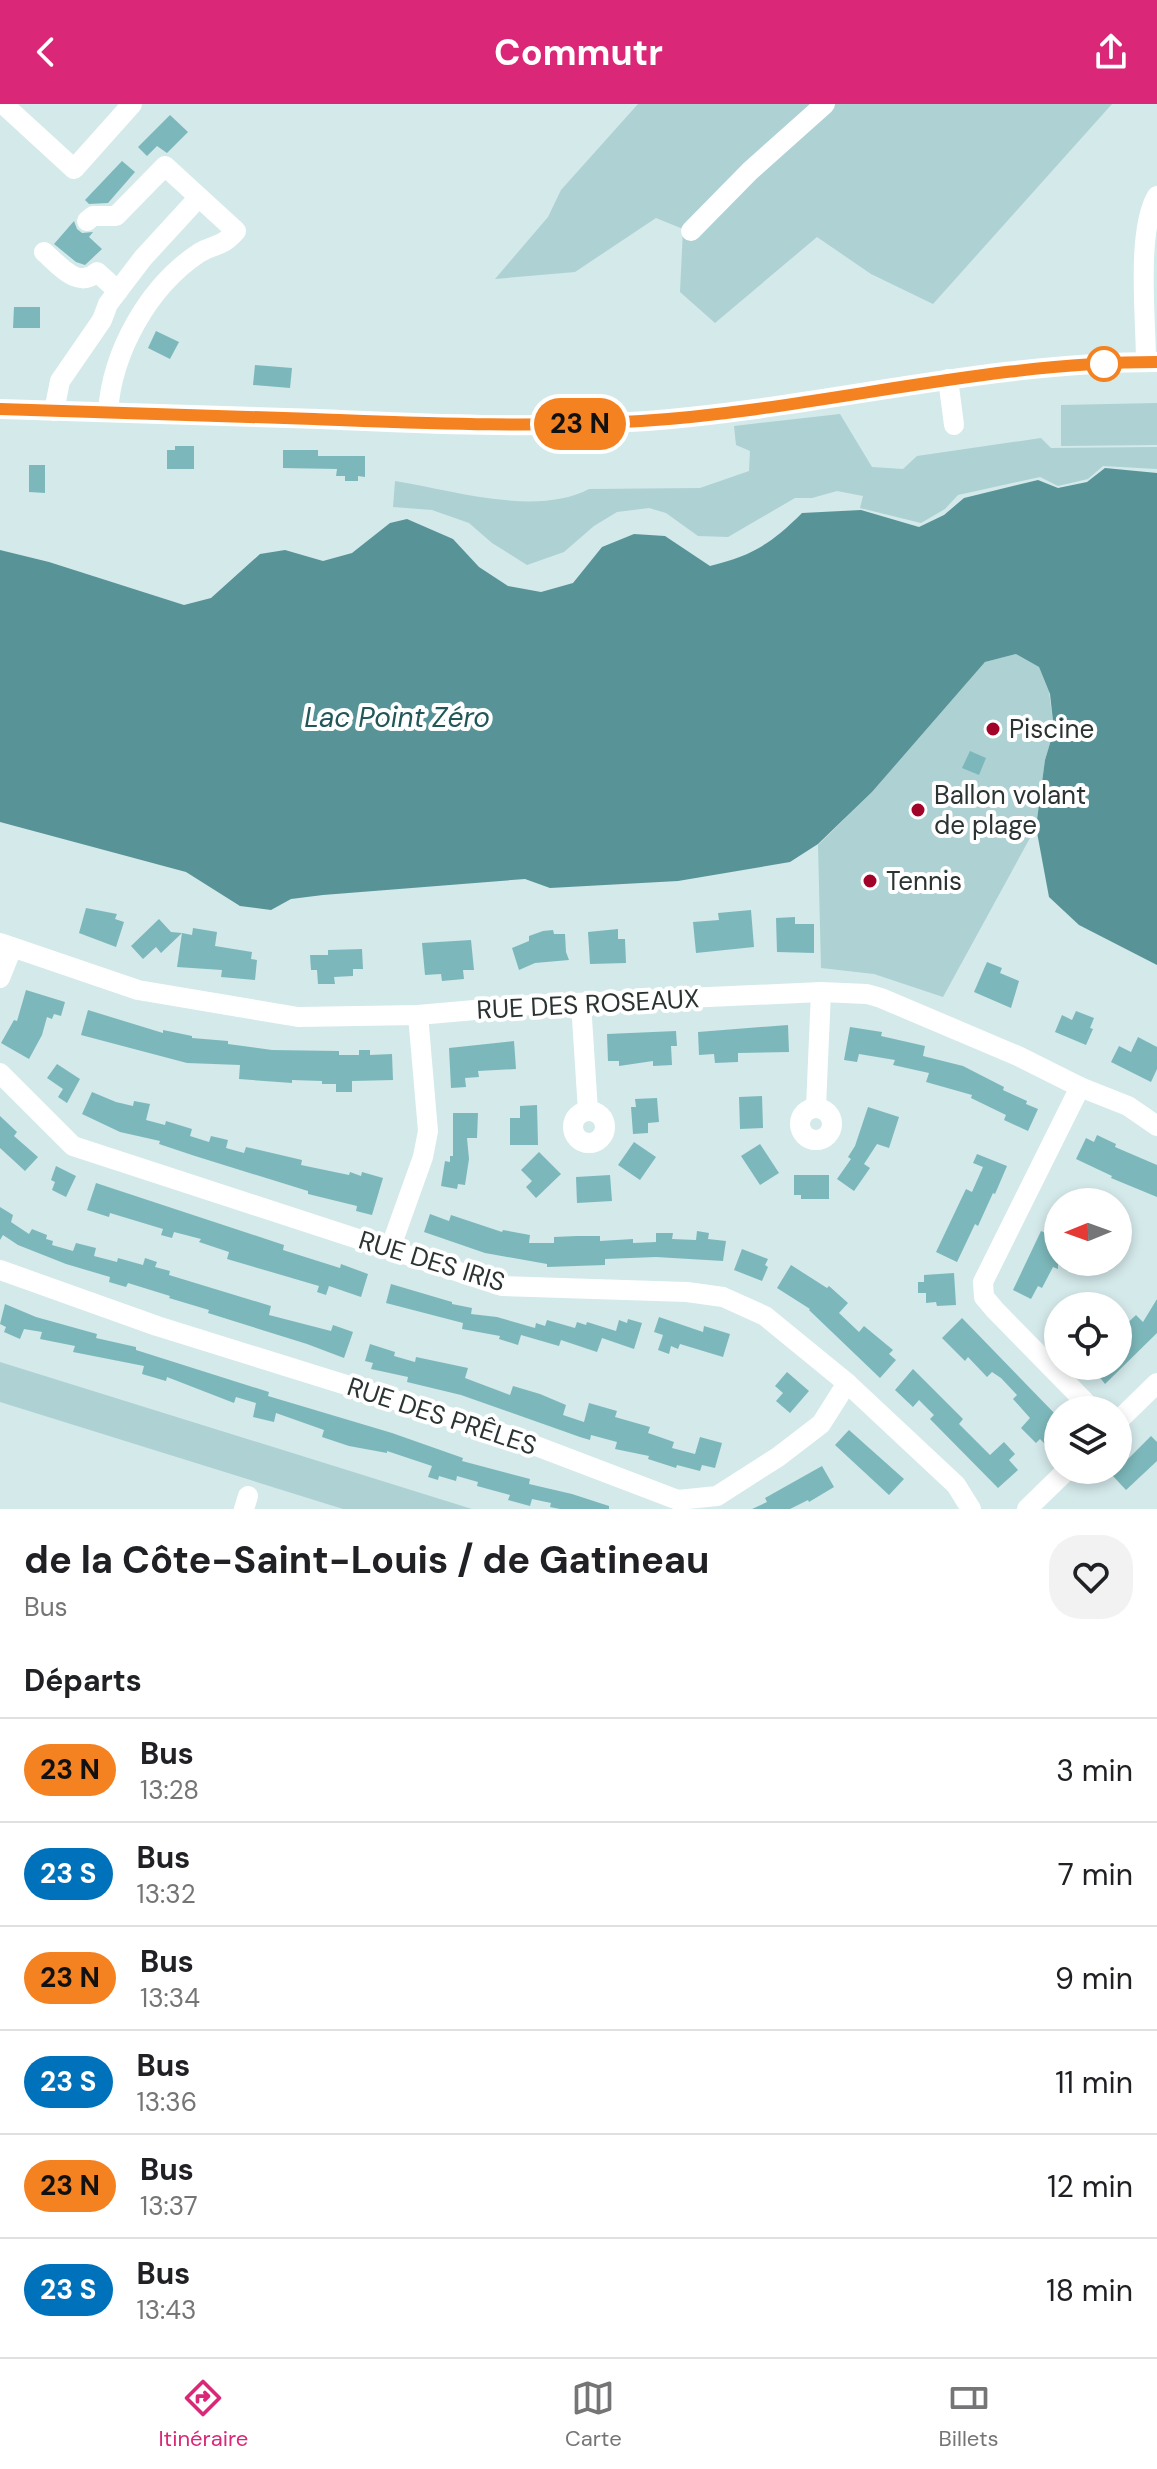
<!DOCTYPE html>
<html lang="fr">
<meta charset="utf-8">
<style>
:root{--surface:#fff;--page:#f2f2f2;--text:#202124;--muted:#757577;--line:#e0e0e0;--accent:#db2777}
body{margin:0;font-family:"DM Sans",sans-serif;background:var(--page);color:var(--text);height:100vh;display:flex;flex-direction:column;font-size:30px;white-space:nowrap}
*{box-sizing:border-box;margin:0}
p{font-size:26px;color:var(--muted)}
.icon{flex:none;width:44px;height:44px;fill:none;stroke:currentColor;stroke-width:2;stroke-linecap:round;stroke-linejoin:round}
.map{position:relative;height:1405px;overflow:hidden}
.sheet{display:flex;flex-direction:column;background:var(--surface);flex:1}
.sheet>*{flex:none}
.badge{padding:0 16px;border-radius:26px;font-size:28px;line-height:52px}
.needle{width:52px;rotate:269deg}
.tools{position:absolute;left:1044px;top:1084px;display:grid;gap:16px}
.tools a{display:grid;place-items:center;width:88px;height:88px;border-radius:50%;background:var(--surface);box-shadow:0 4px 12px #0003;font-size:40px}
.map>.badge{position:absolute;translate:-50% -50%;box-shadow:0 0 0 4px #fff}
h2{padding:0 24px;font-size:30px;line-height:72px}
.round{display:grid;place-items:center;flex:none;width:84px;height:84px;border-radius:32px;background:var(--page)}
.head{display:flex;align-items:center;justify-content:space-between;height:136px;padding:0 24px}
h1{font-size:38px;font-weight:700;line-height:60px}
ul{padding:0;list-style:none}
li{display:flex;align-items:center;gap:24px;height:104px;padding:0 24px;border-top:2px solid var(--line)}
li div{flex:1}
li b{display:block;font-size:30px}
li em{font-style:normal}
li .badge{min-width:88px;font-weight:700;text-align:center}
header{display:flex;justify-content:space-between;align-items:center;height:104px;padding:0 24px;background:var(--accent);color:#fff;font-size:36px;font-weight:700}
.menu{display:flex;justify-content:space-around;align-items:center;height:112px;border-top:2px solid var(--line);background:var(--surface);font-size:22px;color:var(--muted)}
.menu a{display:grid;justify-items:center;gap:4px}
.menu .on{color:var(--accent)}
.map>svg:first-child{display:block}
.green{fill:#aed1d3}
.water{fill:#589497}
.building{fill:#7cb8bb}
.lines{fill:none;stroke-linecap:round;stroke-linejoin:round}
.minor{stroke:#fff;stroke-width:20}
.line-casing{stroke:#fff;stroke-width:18}
.line{stroke:#f58220;stroke-width:12}
.stop-dot{fill:#fff;stroke:#f58220;stroke-width:4}
.poi-dot{fill:#a20329;stroke:#fff;stroke-width:3}
.labels{text-anchor:middle;dominant-baseline:central;stroke-width:8;stroke-linejoin:round;paint-order:stroke}
.poi-label{font-size:26px;fill:#2b3333;stroke:#fff;text-anchor:start}
.street-label{font-size:26px;fill:#2b3333;stroke:#fff}
.water-label{font-size:28px;font-style:italic;fill:#225759;stroke:#fff}
</style>
<header><svg class="icon" aria-label="back" viewBox="0 0 24 24"><path d="M15 5l-7 7 7 7"/></svg>Commutr<svg class="icon" aria-label="share" viewBox="0 0 24 24"><path d="M12 15V3M7 8l5-5 5 5M5 13v7h14v-7"/></svg></header>
<div class="map">
<svg width="1157" height="1405" viewBox="0 0 1157 1405">
<rect width="100%" height="100%" fill="#d4e9ea"/>
<g class="green">
<polygon points="638,0 1112,0 933,200 871,170 817,133 715,219 680,188 683,125 656,114 575,168 495,175 548,113 561,86"/>
<polygon points="1157,299 1157,341 1061,342 1061,301"/>
<path d="M840,310L872,363L903,365L917,352L1041,334L1051,344L1157,343V365L1103,362L1088,375L1058,382L1040,373L958,391L945,405L921,419L860,404L863,392L837,387L812,394H795L728,433L698,432L666,409L649,404L617,408L594,422L564,448L527,461L492,439L469,419L432,406L393,403L395,377C452,386 536,413 589,385L700,384L749,367L750,347L736,341L734,322Z"/>
<polygon points="1016,550 1039,563 1049,588 1054,626 1045,656 1036,723 943,893 874,870 821,864 818,741 872,688 985,558"/>
<polygon points="0,1258 472,1405 343,1405 0,1298"/>
</g>
<path class="water" d="M1105,364L1157,369V861L1079,821L1049,793L1036,723L1045,656L1054,626L1050,590L1039,563L1016,550L985,558L872,688L818,740L790,758L678,777L550,784L525,775L323,791L291,795L271,806L240,802L186,768L0,718V446L49,458L184,501L211,494L260,450L285,446L323,457L352,449L390,419L407,415L453,435L479,463L508,482L541,488L573,479L602,443L634,430L665,432L710,462C753,451 771,440 802,409L861,406L919,423L944,411L964,394L1038,376L1058,384L1087,378Z"/>
<g class="building">
<polygon points="170,11 188,28 167,49 157,42 147,52 138,43"/>
<polygon points="122,57 135,68 108,99 89,100 85,96"/>
<polygon points="74,117 77,125 82,129 93,128 89,133 102,145 85,161 76,158 54,140"/>
<polygon points="14,203 40,203 40,224 13,224"/>
<polygon points="156,227 179,238 170,255 148,244"/>
<polygon points="255,261 292,264 290,284 253,281"/>
<polygon points="175,342 194,342 194,365 167,365 167,346 175,346"/>
<polygon points="283,346 318,346 318,352 365,352 365,373 358,372 358,377 345,377 345,372 336,372 337,365 283,364"/>
<polygon points="29,361 45,361 45,389 29,388"/>
<polygon points="970,647 986,654 979,671 962,664"/>
<polygon points="86,804 117,810 115,815 124,818 116,843 79,829"/>
<polygon points="751,806 754,843 696,849 693,818 719,816 718,809"/>
<polygon points="795,813 795,820 814,820 814,849 777,848 776,814"/>
<polygon points="159,815 171,828 182,829 161,849 156,843 143,855 131,842"/>
<polygon points="193,824 217,828 215,842 252,848 251,855 257,856 255,876 221,873 222,866 177,863 182,829 192,831"/>
<polygon points="618,825 618,835 625,835 626,859 590,860 588,828"/>
<polygon points="553,826 554,830 565,830 566,848 569,856 535,859 519,866 512,844 529,837 529,832 543,827"/>
<polygon points="471,836 474,866 463,866 464,875 442,877 441,870 425,871 422,839"/>
<polygon points="362,845 363,865 353,865 353,872 334,873 335,880 318,880 317,866 311,866 310,851 328,851 328,846"/>
<polygon points="987,858 1002,864 1000,869 1019,877 1011,904 974,888"/>
<polygon points="26,886 65,898 61,912 54,910 52,915 47,913 42,931 29,955 1,939 14,916 17,917"/>
<polygon points="88,906 163,929 163,926 192,932 192,934 228,937 228,940 272,946 339,947 339,951 359,951 359,946 370,946 370,951 392,950 393,976 352,977 352,988 336,988 336,980 322,980 322,977 292,976 292,979 239,975 240,961 187,959 81,931"/>
<polygon points="1076,907 1094,914 1090,924 1093,925 1086,941 1055,928 1062,911 1072,916"/>
<polygon points="788,921 789,948 738,949 738,958 715,959 714,950 699,951 698,928"/>
<polygon points="850,923 882,928 881,932 925,942 923,952 963,962 1004,983 1003,986 1027,997 1026,1000 1038,1005 1028,1027 1004,1016 1006,1011 971,994 972,991 926,978 929,969 893,961 895,956 859,950 857,958 844,956"/>
<polygon points="676,927 677,942 671,942 672,961 653,962 653,957 619,962 619,957 608,957 607,930"/>
<polygon points="1138,933 1157,943 1157,965 1151,978 1111,958 1119,942 1131,948"/>
<polygon points="514,937 516,965 478,967 479,973 465,974 466,983 451,984 449,944"/>
<polygon points="57,960 80,975 67,999 58,993 63,985 47,974"/>
<polygon points="92,988 116,998 133,1002 134,997 150,1000 146,1016 165,1021 166,1017 192,1025 190,1032 209,1038 211,1032 228,1036 226,1044 244,1049 246,1043 302,1056 301,1061 349,1071 350,1068 361,1072 362,1068 383,1074 372,1111 356,1107 357,1102 308,1090 308,1087 195,1052 159,1040 160,1037 120,1028 82,1010"/>
<polygon points="762,992 763,1024 740,1025 739,993"/>
<polygon points="657,994 659,1018 648,1019 648,1029 633,1030 631,1003 636,1003 635,995"/>
<polygon points="537,1001 538,1041 510,1041 510,1014 520,1014 520,1002"/>
<polygon points="868,1003 899,1013 889,1044 877,1040 864,1060 870,1064 854,1087 837,1075 851,1055 848,1053 855,1042"/>
<polygon points="453,1009 478,1009 477,1034 467,1034 469,1055 465,1081 458,1080 457,1085 441,1082 445,1057 450,1058 450,1052 453,1052"/>
<polygon points="0,1012 17,1028 14,1032 38,1053 25,1067 0,1044"/>
<polygon points="1097,1031 1116,1040 1115,1043 1157,1061 1157,1093 1111,1074 1112,1072 1076,1055 1086,1034 1094,1038"/>
<polygon points="634,1038 656,1053 640,1076 618,1061"/>
<polygon points="760,1040 779,1069 760,1081 741,1052"/>
<polygon points="539,1048 561,1070 536,1094 526,1083 532,1077 521,1066"/>
<polygon points="977,1050 1007,1062 995,1090 993,1089 978,1122 975,1120 957,1158 936,1148 966,1085 972,1088 983,1063 973,1059"/>
<polygon points="56,1062 76,1072 66,1093 52,1086 55,1078 51,1076"/>
<polygon points="610,1071 612,1097 577,1099 576,1073"/>
<polygon points="794,1071 829,1071 829,1095 801,1095 801,1091 794,1091"/>
<polygon points="96,1079 284,1141 283,1146 340,1164 341,1160 368,1170 361,1193 329,1182 326,1191 317,1188 319,1182 227,1155 229,1148 199,1138 201,1135 174,1128 172,1134 161,1131 163,1125 110,1109 109,1113 87,1106"/>
<polygon points="1058,1101 1058,1165 1053,1163 1042,1184 1038,1182 1031,1195 1013,1186 1041,1127 1046,1129"/>
<polygon points="0,1103 13,1111 11,1118 29,1130 32,1125 47,1131 46,1135 53,1137 52,1141 73,1147 76,1139 96,1144 94,1152 117,1158 118,1154 143,1161 145,1154 157,1158 155,1163 170,1167 169,1171 271,1202 269,1211 331,1227 333,1221 353,1228 344,1254 307,1240 208,1209 209,1206 169,1194 170,1192 128,1179 126,1183 109,1178 110,1173 66,1160 18,1141 3,1131 0,1136"/>
<polygon points="430,1110 449,1117 451,1111 502,1128 503,1126 530,1131 529,1139 554,1139 554,1133 577,1132 600,1132 600,1137 633,1135 633,1139 656,1138 656,1129 673,1129 672,1135 696,1136 697,1127 709,1129 708,1135 726,1137 723,1157 656,1153 605,1155 605,1161 547,1163 547,1160 485,1149 424,1128"/>
<polygon points="742,1145 768,1155 765,1161 768,1163 762,1177 734,1166"/>
<polygon points="791,1161 827,1184 829,1182 848,1199 839,1209 859,1228 864,1222 893,1246 889,1250 896,1256 880,1274 809,1206 810,1205 777,1184"/>
<polygon points="954,1169 956,1201 937,1202 936,1198 926,1199 926,1189 918,1189 918,1178 924,1178 924,1171"/>
<polygon points="391,1180 452,1198 452,1200 472,1204 471,1210 497,1213 535,1224 536,1219 545,1222 547,1216 575,1224 577,1218 586,1221 587,1218 616,1227 619,1216 627,1219 628,1215 642,1219 634,1245 602,1234 597,1248 561,1236 559,1242 521,1231 518,1241 499,1235 500,1232 462,1225 463,1219 386,1199"/>
<polygon points="1157,1195 1157,1229 1105,1280 1091,1262 1118,1262 1118,1228 1136,1211 1143,1218"/>
<polygon points="5,1200 36,1213 97,1230 96,1234 136,1243 136,1246 269,1288 268,1292 392,1329 463,1354 462,1357 530,1375 529,1380 572,1390 609,1402 609,1405 560,1405 550,1403 551,1399 532,1395 530,1402 508,1396 510,1391 477,1382 478,1378 457,1372 456,1377 439,1372 438,1376 428,1373 432,1362 387,1347 387,1349 349,1342 322,1333 324,1326 276,1309 274,1318 253,1313 256,1299 236,1293 234,1299 167,1273 166,1277 142,1270 144,1262 73,1248 75,1242 40,1235 42,1228 24,1225 20,1235 4,1228 6,1223 0,1220"/>
<polygon points="659,1213 703,1228 704,1222 730,1230 723,1253 680,1240 678,1245 671,1242 669,1250 658,1246 663,1231 654,1228"/>
<polygon points="962,1214 1058,1313 1058,1329 1046,1341 1040,1335 1036,1339 1021,1324 1030,1314 1013,1295 1017,1291 1001,1274 992,1268 987,1273 968,1253 965,1257 942,1234"/>
<polygon points="370,1240 395,1248 394,1252 415,1258 416,1253 468,1264 465,1274 510,1291 513,1282 540,1290 566,1301 563,1311 584,1318 589,1299 617,1307 615,1313 650,1323 648,1329 674,1338 672,1344 695,1350 700,1333 722,1339 715,1364 702,1361 700,1367 677,1361 676,1364 648,1355 649,1352 615,1345 617,1338 591,1331 590,1336 580,1333 461,1291 407,1278 408,1273 371,1265 373,1259 365,1257"/>
<polygon points="913,1265 963,1315 959,1320 990,1351 1004,1338 1015,1350 1009,1356 1018,1366 998,1384 930,1315 934,1311 919,1296 913,1303 895,1286"/>
<polygon points="787,1268 809,1287 790,1309 776,1297 783,1289 775,1282"/>
<polygon points="849,1326 904,1375 889,1391 835,1341"/>
<polygon points="1151,1332 1157,1338 1157,1357 1126,1386 1112,1371"/>
<polygon points="822,1362 834,1383 809,1398 808,1396 790,1405 752,1405 767,1398 765,1394"/>
</g>
<g class="lines">
<g class="minor">
<polyline points="3,0 74,65 132,0"/>
<path d="M87,117L93,112H116L165,62L236,127C220,145 215,139 199,149C148,183 112,248 108,308"/>
<polyline points="691,127 750,67 825,0"/>
<path d="M44,148C59,161 78,186 97,168L118,187"/>
<path d="M1146,258C1146,215 1136,127 1157,92"/>
<polyline points="948,275 954,321"/>
<path d="M0,305C107,308 214,311 320,315C429,320 538,325 647,317C818,304 985,258 1157,258"/>
<polyline points="54,307 60,277 102,216 108,200 143,154 199,93"/>
<polyline points="0,839 138,886 298,913 418,911 531,901 821,888 867,890 881,894 1018,952 1080,983 1128,1002 1157,1022"/>
<polyline points="0,874 12,844"/>
<polyline points="581,899 588,1007"/>
<polyline points="0,969 73,1042 502,1182 687,1188 723,1193 765,1212 847,1279 956,1381 971,1405"/>
<polyline points="1080,983 983,1178 984,1193 995,1206 1093,1306"/>
<polyline points="816,1003 821,888"/>
<circle cx="816" cy="1020" r="16"/>
<circle cx="589" cy="1023" r="16"/>
<polyline points="390,1145 423,1053 428,1027 418,911"/>
<polyline points="0,1166 157,1222 510,1332 678,1396 717,1392 778,1353 821,1320 847,1279"/>
<polyline points="1118,1317 1157,1279"/>
<polyline points="244,1405 248,1392"/>
<polyline points="1027,1405 1067,1366"/>
</g>
</g>
<g class="lines">
<g class="line-casing">
<path id="line" d="M0,305C105,308 210,311 314,315C423,319 532,324 641,317C814,306 983,258 1157,258"/>
</g>
<use href="#line" class="line"/>
</g>
<circle class="stop-dot" cx="1104" cy="260" r="16"/>
<g class="poi-dot">
<circle cx="993" cy="625" r="8"/>
<circle cx="918" cy="706" r="8"/>
<circle cx="870" cy="777" r="8"/>
</g>
<g class="labels">
<g class="poi-label">
<text x="1009" y="625">Piscine</text>
<text x="934" y="691">Ballon volant<tspan x="934" dy="30">de plage</tspan></text>
<text x="886" y="777">Tennis</text>
</g>
<g class="street-label">
<text transform="translate(588 900) rotate(-3)">RUE DES ROSEAUX</text>
<text transform="translate(432 1157) rotate(17)">RUE DES IRIS</text>
<text transform="translate(442 1312) rotate(18)">RUE DES PRÊLES</text>
</g>
<g class="water-label">
<text x="397" y="613">Lac Point Zéro</text>
</g>
</g>
</svg>
<div class="tools">
<a><svg class="needle" viewBox="-14 -14 28 28"><path d="M0-13l5 13h-10z" fill="#e53935"/><path d="M0 13l5-13h-10z" fill="#757577"/></svg></a>
<a><svg class="icon" aria-label="locate" viewBox="0 0 24 24"><circle cx="12" cy="12" r="6"/><path d="M12 2v4M12 18v4M2 12h4M18 12h4"/></svg></a>
<a><svg class="icon" aria-label="layers" viewBox="0 0 24 24"><path d="M12 4l9 5-9 5-9-5zM3 14l9 5 9-5"/></svg></a>
</div>
<b class="badge" style="left:580px;top:320px;background:#f58220;color:#111">23 N</b>
</div>
<section class="sheet">
<div class="head"><div><h1>de la Côte-Saint-Louis / de Gatineau</h1><p>Bus</p></div><a class="round"><svg class="icon" aria-label="heart" viewBox="0 0 24 24"><path d="M12 20l-8-8c-3-5 5-10 8-4 3-6 11-1 8 4z"/></svg></a></div>
<h2>Départs</h2>
<ul>
<li><span class="badge" style="background:#f58220;color:#111">23 N</span><div><b>Bus</b><p>13:28</p></div><em>3 min</em></li>
<li><span class="badge" style="background:#0072bc;color:#fff">23 S</span><div><b>Bus</b><p>13:32</p></div><em>7 min</em></li>
<li><span class="badge" style="background:#f58220;color:#111">23 N</span><div><b>Bus</b><p>13:34</p></div><em>9 min</em></li>
<li><span class="badge" style="background:#0072bc;color:#fff">23 S</span><div><b>Bus</b><p>13:36</p></div><em>11 min</em></li>
<li><span class="badge" style="background:#f58220;color:#111">23 N</span><div><b>Bus</b><p>13:37</p></div><em>12 min</em></li>
<li><span class="badge" style="background:#0072bc;color:#fff">23 S</span><div><b>Bus</b><p>13:43</p></div><em>18 min</em></li>
</ul>
</section>
<nav class="menu">
<a class="on"><svg class="icon" aria-label="directions" viewBox="0 0 24 24"><path d="M12 3l9 9-9 9-9-9zM9 14v-3h6M13 9l2 2-2 2"/></svg>Itinéraire</a>
<a><svg class="icon" aria-label="map" viewBox="0 0 24 24"><path d="M3 6l6-2 6 2 6-2v14l-6 2-6-2-6 2zM9 4v14M15 6v14"/></svg>Carte</a>
<a><svg class="icon" aria-label="tickets" viewBox="0 0 24 24"><path d="M3 7h18v10H3zM15 7v10"/></svg>Billets</a>
</nav>
